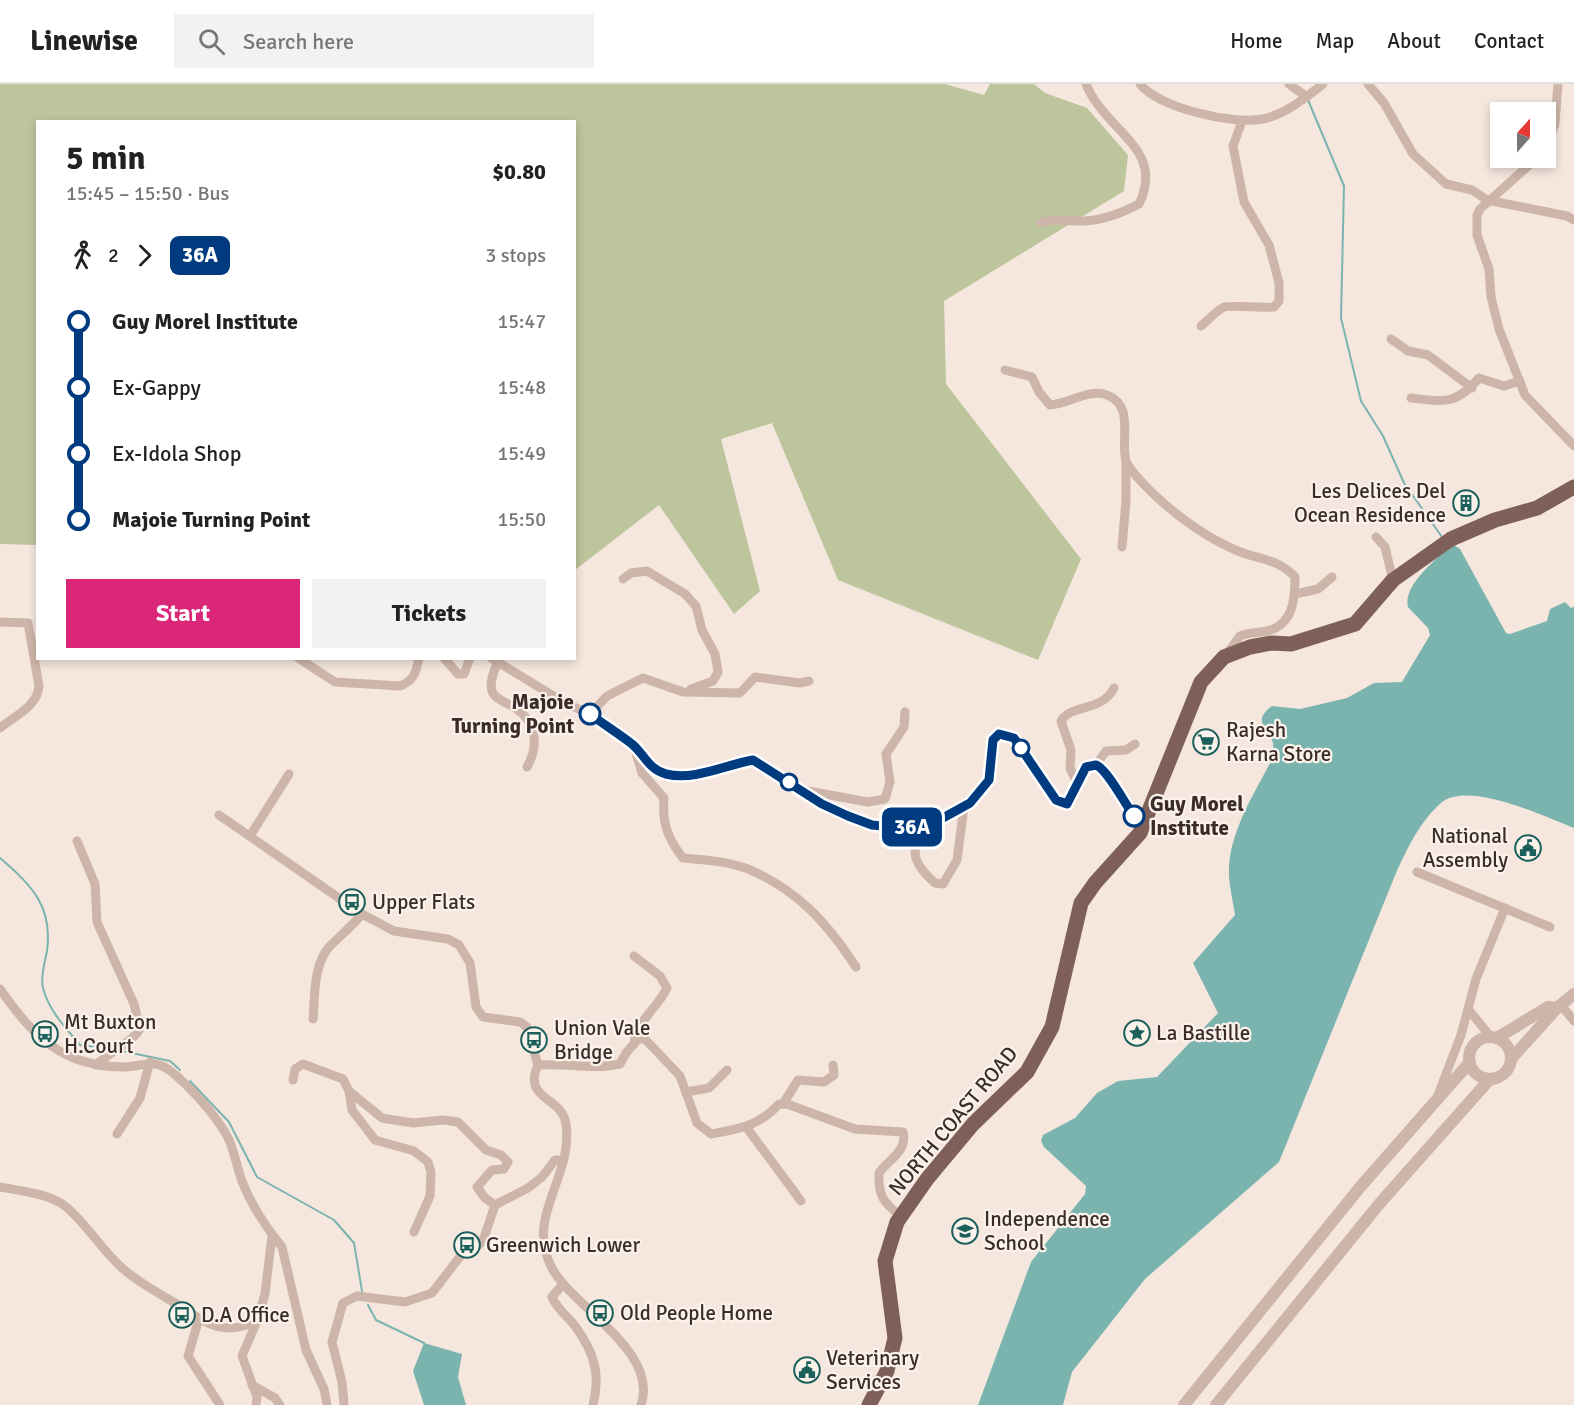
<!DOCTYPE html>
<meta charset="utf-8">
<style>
:root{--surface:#fff;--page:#f2f2f2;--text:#222;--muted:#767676;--line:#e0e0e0;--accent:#db2777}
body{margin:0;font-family:Signika,sans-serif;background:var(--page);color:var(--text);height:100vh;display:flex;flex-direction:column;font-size:22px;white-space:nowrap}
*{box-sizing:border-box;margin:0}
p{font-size:20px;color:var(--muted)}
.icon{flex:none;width:33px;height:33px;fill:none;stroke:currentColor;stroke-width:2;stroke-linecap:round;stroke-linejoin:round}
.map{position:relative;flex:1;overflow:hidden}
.sheet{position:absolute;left:36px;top:36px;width:540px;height:540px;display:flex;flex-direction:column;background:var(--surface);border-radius:0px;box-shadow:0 3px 9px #0003}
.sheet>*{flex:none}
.badge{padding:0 12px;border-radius:9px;font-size:21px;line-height:39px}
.needle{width:39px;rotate:21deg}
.tools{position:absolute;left:1490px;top:18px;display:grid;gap:12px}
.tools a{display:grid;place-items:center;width:66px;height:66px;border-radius:0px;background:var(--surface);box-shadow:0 3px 9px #0003;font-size:30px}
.map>.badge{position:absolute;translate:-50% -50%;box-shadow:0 0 0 3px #fff}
.legs{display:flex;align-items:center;gap:9px;height:66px;padding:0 30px;font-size:20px}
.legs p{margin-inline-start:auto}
.overview{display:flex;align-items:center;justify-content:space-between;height:102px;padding:0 30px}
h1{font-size:33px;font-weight:700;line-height:45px}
.cta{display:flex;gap:12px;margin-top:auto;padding:12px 30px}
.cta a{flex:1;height:69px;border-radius:0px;background:var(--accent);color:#fff;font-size:24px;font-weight:700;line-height:69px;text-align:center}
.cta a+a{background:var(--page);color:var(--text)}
ul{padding:0 30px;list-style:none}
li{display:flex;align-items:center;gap:21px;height:66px;font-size:22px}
li i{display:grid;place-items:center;width:9px;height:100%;margin:0 8px;background:currentColor}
li i::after{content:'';width:15px;height:15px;margin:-8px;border:4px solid;border-radius:50%;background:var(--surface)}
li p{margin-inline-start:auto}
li:first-child i{background:linear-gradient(#0000 50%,currentColor 0)}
li:last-child i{background:linear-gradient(currentColor 50%,#0000 0)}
header{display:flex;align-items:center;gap:36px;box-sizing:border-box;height:84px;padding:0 30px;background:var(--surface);border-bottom:2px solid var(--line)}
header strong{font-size:28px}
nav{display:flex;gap:33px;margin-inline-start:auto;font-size:21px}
.search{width:420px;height:54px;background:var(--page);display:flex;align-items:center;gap:15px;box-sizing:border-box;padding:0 21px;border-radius:0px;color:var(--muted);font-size:22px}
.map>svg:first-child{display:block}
.green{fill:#bdc59d}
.water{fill:#7bb4af}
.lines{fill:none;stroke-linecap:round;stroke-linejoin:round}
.stream{stroke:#7bb4af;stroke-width:2}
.minor{stroke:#ceb5a9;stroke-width:9}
.tertiary{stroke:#ceb5a9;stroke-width:12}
.primary{stroke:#7e6059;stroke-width:15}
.line-1-casing{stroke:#fff;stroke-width:14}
.line-1{stroke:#003b80;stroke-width:9}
.stop-1-dot{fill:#fff;stroke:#003b80;stroke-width:3}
.labels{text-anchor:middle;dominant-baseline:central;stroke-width:4.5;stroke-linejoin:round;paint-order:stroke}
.poi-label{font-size:21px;fill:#3b2c29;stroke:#fbf2ec;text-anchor:start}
.stop-label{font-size:21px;font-weight:bold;fill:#3b2c29;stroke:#fbf2ec;text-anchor:end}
.street-label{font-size:21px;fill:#3b2c29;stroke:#fbf2ec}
</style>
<header>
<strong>Linewise</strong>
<div class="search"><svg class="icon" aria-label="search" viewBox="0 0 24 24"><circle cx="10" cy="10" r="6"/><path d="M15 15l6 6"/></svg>Search here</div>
<nav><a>Home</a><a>Map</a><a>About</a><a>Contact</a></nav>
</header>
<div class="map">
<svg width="1574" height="1321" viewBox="0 0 1574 1321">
<rect width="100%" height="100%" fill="#f5e7de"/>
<polygon class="green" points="0,0 945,0 984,11 990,0 1034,0 1045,9 1087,24 1128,71 1124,107 944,217 946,300 1081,475 1038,576 838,496 772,339 721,355 760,507 734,530 659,421 575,486 574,38 38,38 37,461 0,460"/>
<g class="water">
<path d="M1454,461L1460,465L1506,549L1510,550L1547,537L1550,525L1565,518L1571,524L1574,523V744C1546,733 1467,696 1441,719C1420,737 1407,765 1396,789L1279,1078L1145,1195L1072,1288L1063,1321H978L1031,1178L1085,1110L1086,1102L1044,1063L1041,1057L1043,1051L1075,1034L1097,1009L1118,997L1157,993L1218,929L1193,879L1235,831C1233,818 1230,805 1229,793C1227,752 1252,714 1270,679C1271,673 1274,665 1273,659C1268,643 1251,638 1272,622L1300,625L1347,614L1374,599L1402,598L1430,551L1428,544L1408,523C1402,502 1438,472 1454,461Z"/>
<polygon points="424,1259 462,1270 458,1293 466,1321 424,1321 413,1287"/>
</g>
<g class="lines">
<g class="stream">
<polyline points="1308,16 1344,102 1341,234 1361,317 1383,352 1404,399 1442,453"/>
<path d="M0,774C32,801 53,823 47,867C45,878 40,893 43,904C49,927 65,943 80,961L105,964"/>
<polyline points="122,967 170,977 180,986"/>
<polyline points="190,997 229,1038 257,1093 334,1136 354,1159 362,1207"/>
<polyline points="368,1221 376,1236 424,1259"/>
</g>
<g class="minor">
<path d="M1140,0C1159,24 1233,41 1263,35C1286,30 1305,14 1323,0"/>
<polyline points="1289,0 1307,13"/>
<polyline points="1368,0 1384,19 1413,70 1446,100 1472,106 1487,116 1567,132 1574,136"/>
<polyline points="1545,65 1555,40 1558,0"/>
<polyline points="1537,74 1480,125 1477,131 1477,151 1489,185 1491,213 1499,245 1525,311 1574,362"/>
<path d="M1041,139C1056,133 1068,138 1084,137C1103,136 1122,129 1139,120C1166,64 1106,49 1086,0"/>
<path d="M1201,242C1208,236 1216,227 1224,223C1231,221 1263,224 1274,223L1279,217V199L1269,161L1244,118L1233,62L1242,37"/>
<polyline points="1391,255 1408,267 1428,271 1472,304"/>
<path d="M1005,286L1032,293L1039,308L1050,321C1069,320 1089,304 1107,311C1135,322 1120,354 1126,377C1128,385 1151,408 1158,414C1180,435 1211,456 1238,467C1260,476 1279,475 1295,493C1295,516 1293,541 1267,547C1258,549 1248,548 1240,552L1226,571"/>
<path d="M1411,314C1445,318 1456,321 1479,294L1504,302L1520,297"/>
<polyline points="1376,453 1385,463 1393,496"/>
<polyline points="1122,463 1126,417 1126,379"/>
<polyline points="623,495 631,489 647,487 685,510 696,522 702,546 715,570 718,588 713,597 691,605"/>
<polyline points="1295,510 1318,505 1332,493"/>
<path d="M0,538L28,539L39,602C38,622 13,633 0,644"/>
<path d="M298,574L335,598L400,602C414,597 416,588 419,574"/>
<polyline points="444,574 458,590 464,590 470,574"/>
<polyline points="491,574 565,619 590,630 634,661 653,684 666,690 683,691 717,686 753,676 822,720 848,733 872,741 904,744 941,735 970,719 989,696 993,656 999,649 1014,654 1056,716 1062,720 1072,715 1086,683 1096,681 1102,683 1134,732 1140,749"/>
<path d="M497,579C494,588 489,598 492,607C495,616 508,619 515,624C537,638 539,662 527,683"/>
<polyline points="590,630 607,612 643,594 683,608 740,609 755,593 800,599 809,597"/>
<path d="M635,666L642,689L664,714C662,738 667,754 683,774C705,776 727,777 748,785C798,806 827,839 856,883"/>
<polyline points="1096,681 1106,667 1126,666 1135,660"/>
<path d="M1078,701L1070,684L1071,666L1061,637C1072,619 1101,629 1114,604"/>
<polyline points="808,707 868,718 885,715 890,698 886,670 904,643 905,628"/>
<path d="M219,731L362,830L394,847L448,855L459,861L470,879L476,923L483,933L520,938L527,943L538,981C522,1016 562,1012 566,1040C574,1094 523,1133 553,1186C576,1225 659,1268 641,1321"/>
<path d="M935,738C909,762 908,775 935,799L943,800L957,776L964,723"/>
<polyline points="250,752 289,690"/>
<path d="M77,757L95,800L97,838L134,920L140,944C136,956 107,970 96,981"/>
<polyline points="1417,788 1550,843"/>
<path d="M0,905C34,953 62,983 125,983C144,982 154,974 172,988C191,1004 213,1028 226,1050C234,1063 236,1082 242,1097C250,1119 267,1145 282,1163L306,1266L324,1305L327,1321"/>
<polyline points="1561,921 1574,937"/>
<polyline points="1468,925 1491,953"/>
<path d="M313,935C315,912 313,882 329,863C340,852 352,842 362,830"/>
<path d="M634,960C637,936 657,925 667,904L660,892L634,872"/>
<path d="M538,981C565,979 593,986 620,980L626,969L638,955H645L680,992L697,1039L711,1050C739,1045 759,1042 779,1020H787L855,1045L903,1048C908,1067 889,1075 879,1089C878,1111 883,1119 901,1132"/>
<polyline points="293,996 295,985 303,980 343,995 349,1007"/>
<polyline points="686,1008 709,1004 727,986"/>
<polyline points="1438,1011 1461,951 1476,895 1505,824"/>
<polyline points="783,1020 798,996 824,998 834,991 833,981"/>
<polyline points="747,1044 801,1117"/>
<polyline points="117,1050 140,1014 150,978"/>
<path d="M0,1103C20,1107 48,1109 65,1122C86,1139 101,1165 121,1183C136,1197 153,1206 170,1216C202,1235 218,1255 257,1237L265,1210L272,1152"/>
<polyline points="414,1148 430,1112 431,1088 428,1078 414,1067 375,1056 352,1026 349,1007 382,1034 413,1039 443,1036 458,1038 486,1066 501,1071 508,1078 504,1085 492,1086 477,1103 485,1114 495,1121"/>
<path d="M563,1200L552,1213C557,1225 567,1232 575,1242C594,1268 601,1290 593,1321"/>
<polyline points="199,1235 188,1272 220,1321"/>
<polyline points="252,1301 275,1314 280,1321"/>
<polyline points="256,1321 257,1313 242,1272 257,1237"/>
<polyline points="344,1321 342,1298 332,1258 343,1219 357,1212 405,1218 432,1209 462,1170 479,1161 484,1154 495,1121 528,1104 542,1093 555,1076 562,1076"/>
</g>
<g class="tertiary">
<circle cx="1490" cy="974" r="21"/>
<polyline points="1497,954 1548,923 1557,924"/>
<polyline points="1511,975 1557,924 1574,910"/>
<polyline points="1184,1321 1361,1102 1470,978"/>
<polyline points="1216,1321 1380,1119 1490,995"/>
</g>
<polyline class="primary" points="869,1321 887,1287 895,1254 885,1177 897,1138 927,1095 973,1040 1027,988 1052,943 1081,819 1095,799 1140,749 1201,598 1224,573 1250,563 1272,559 1291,560 1355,540 1393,496 1451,455 1495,436 1537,424 1574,403"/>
</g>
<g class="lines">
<g class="line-1-casing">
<path id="line-1" d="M590,630C603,640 618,649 632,660C644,670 649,686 666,690C694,697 725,681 753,676L822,720L848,732L872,741L904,744L941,735L970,719L989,696L993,656L999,650L1014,654L1056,716L1067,720L1086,683L1096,681C1107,685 1125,720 1134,732"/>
</g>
<use href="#line-1" class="line-1"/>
</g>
<defs>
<g id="building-ring" transform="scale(1.35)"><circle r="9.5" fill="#fbf2ec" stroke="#1b605b" stroke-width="1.5"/><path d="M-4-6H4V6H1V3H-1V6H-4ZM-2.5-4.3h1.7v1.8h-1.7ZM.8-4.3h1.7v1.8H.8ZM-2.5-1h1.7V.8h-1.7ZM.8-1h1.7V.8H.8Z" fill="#1b605b"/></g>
<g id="supermarket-ring" transform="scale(1.35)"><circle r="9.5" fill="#fbf2ec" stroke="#1b605b" stroke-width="1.5"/><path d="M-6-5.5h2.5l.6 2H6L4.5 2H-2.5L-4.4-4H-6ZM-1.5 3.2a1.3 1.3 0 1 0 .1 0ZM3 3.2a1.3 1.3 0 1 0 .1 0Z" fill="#1b605b"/></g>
<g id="civic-ring" transform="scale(1.35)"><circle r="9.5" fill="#fbf2ec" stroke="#1b605b" stroke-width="1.5"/><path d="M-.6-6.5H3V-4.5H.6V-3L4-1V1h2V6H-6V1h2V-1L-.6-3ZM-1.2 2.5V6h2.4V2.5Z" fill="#1b605b"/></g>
<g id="bus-ring" transform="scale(1.35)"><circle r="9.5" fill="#fbf2ec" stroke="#1b605b" stroke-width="1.5"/><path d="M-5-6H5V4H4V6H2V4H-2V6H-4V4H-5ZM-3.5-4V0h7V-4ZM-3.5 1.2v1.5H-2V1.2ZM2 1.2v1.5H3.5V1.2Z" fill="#1b605b"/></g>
<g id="sight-ring" transform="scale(1.35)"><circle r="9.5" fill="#fbf2ec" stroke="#1b605b" stroke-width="1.5"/><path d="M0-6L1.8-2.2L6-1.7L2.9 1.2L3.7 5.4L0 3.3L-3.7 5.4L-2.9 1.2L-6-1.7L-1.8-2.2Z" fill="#1b605b"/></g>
<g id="school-ring" transform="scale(1.35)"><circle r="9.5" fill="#fbf2ec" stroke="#1b605b" stroke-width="1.5"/><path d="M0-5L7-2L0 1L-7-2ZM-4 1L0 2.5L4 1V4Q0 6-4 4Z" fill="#1b605b"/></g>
</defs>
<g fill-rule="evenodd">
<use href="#building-ring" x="1466" y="419"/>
<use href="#supermarket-ring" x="1206" y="658"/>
<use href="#civic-ring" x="1528" y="764"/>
<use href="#bus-ring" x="352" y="818"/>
<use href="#sight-ring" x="1137" y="949"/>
<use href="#bus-ring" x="45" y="950"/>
<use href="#bus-ring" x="534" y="956"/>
<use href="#school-ring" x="965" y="1147"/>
<use href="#bus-ring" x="467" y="1161"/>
<use href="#bus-ring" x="600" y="1229"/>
<use href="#bus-ring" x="182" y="1231"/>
<use href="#civic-ring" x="807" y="1286"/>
</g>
<g class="stop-1-dot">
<circle cx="590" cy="630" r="10"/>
<circle cx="1021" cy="664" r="8"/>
<circle cx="789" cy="698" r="8"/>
<circle cx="1134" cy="732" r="10"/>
</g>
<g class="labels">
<g class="poi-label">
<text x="1446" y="407" text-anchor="end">Les Delices Del<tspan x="1446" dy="24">Ocean Residence</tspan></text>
<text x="1226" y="646">Rajesh<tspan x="1226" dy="24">Karna Store</tspan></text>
<text x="1508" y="752" text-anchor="end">National<tspan x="1508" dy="24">Assembly</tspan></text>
<text x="372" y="818">Upper Flats</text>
<text x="64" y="938">Mt Buxton<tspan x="64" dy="24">H.Court</tspan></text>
<text x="554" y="944">Union Vale<tspan x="554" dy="24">Bridge</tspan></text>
<text x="1156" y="949">La Bastille</text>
<text x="984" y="1135">Independence<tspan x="984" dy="24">School</tspan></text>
<text x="486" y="1161">Greenwich Lower</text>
<text x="620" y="1229">Old People Home</text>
<text x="201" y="1231">D.A Office</text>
<text x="826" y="1274">Veterinary<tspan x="826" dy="24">Services</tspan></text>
</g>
<g class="stop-label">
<text x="574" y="618">Majoie<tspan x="574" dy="24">Turning Point</tspan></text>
<text x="1150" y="720" text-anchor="start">Guy Morel<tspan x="1150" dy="24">Institute</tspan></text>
</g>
<g class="street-label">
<text transform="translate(953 1037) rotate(-50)">NORTH COAST ROAD</text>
</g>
</g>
</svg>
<div class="tools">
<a><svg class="needle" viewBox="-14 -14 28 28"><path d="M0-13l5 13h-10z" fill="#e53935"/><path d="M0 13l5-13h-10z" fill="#767676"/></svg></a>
</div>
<b class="badge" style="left:912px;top:743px;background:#003b80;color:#fff">36A</b>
<section class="sheet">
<div class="overview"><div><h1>5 min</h1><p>15:45 – 15:50 · Bus</p></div><b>$0.80</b></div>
<div class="legs"><svg class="icon" aria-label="walk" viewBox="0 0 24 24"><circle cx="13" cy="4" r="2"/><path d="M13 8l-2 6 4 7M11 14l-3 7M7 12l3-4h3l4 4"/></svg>2<svg class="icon" aria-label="forward" viewBox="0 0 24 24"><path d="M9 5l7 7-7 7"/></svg><b class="badge" style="background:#003b80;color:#fff">36A</b><p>3 stops</p></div>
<ul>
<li><i style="color:#003b80"></i><b>Guy Morel Institute</b><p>15:47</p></li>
<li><i style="color:#003b80"></i><span>Ex-Gappy</span><p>15:48</p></li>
<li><i style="color:#003b80"></i><span>Ex-Idola Shop</span><p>15:49</p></li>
<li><i style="color:#003b80"></i><b>Majoie Turning Point</b><p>15:50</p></li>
</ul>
<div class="cta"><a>Start</a><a>Tickets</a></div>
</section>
</div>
